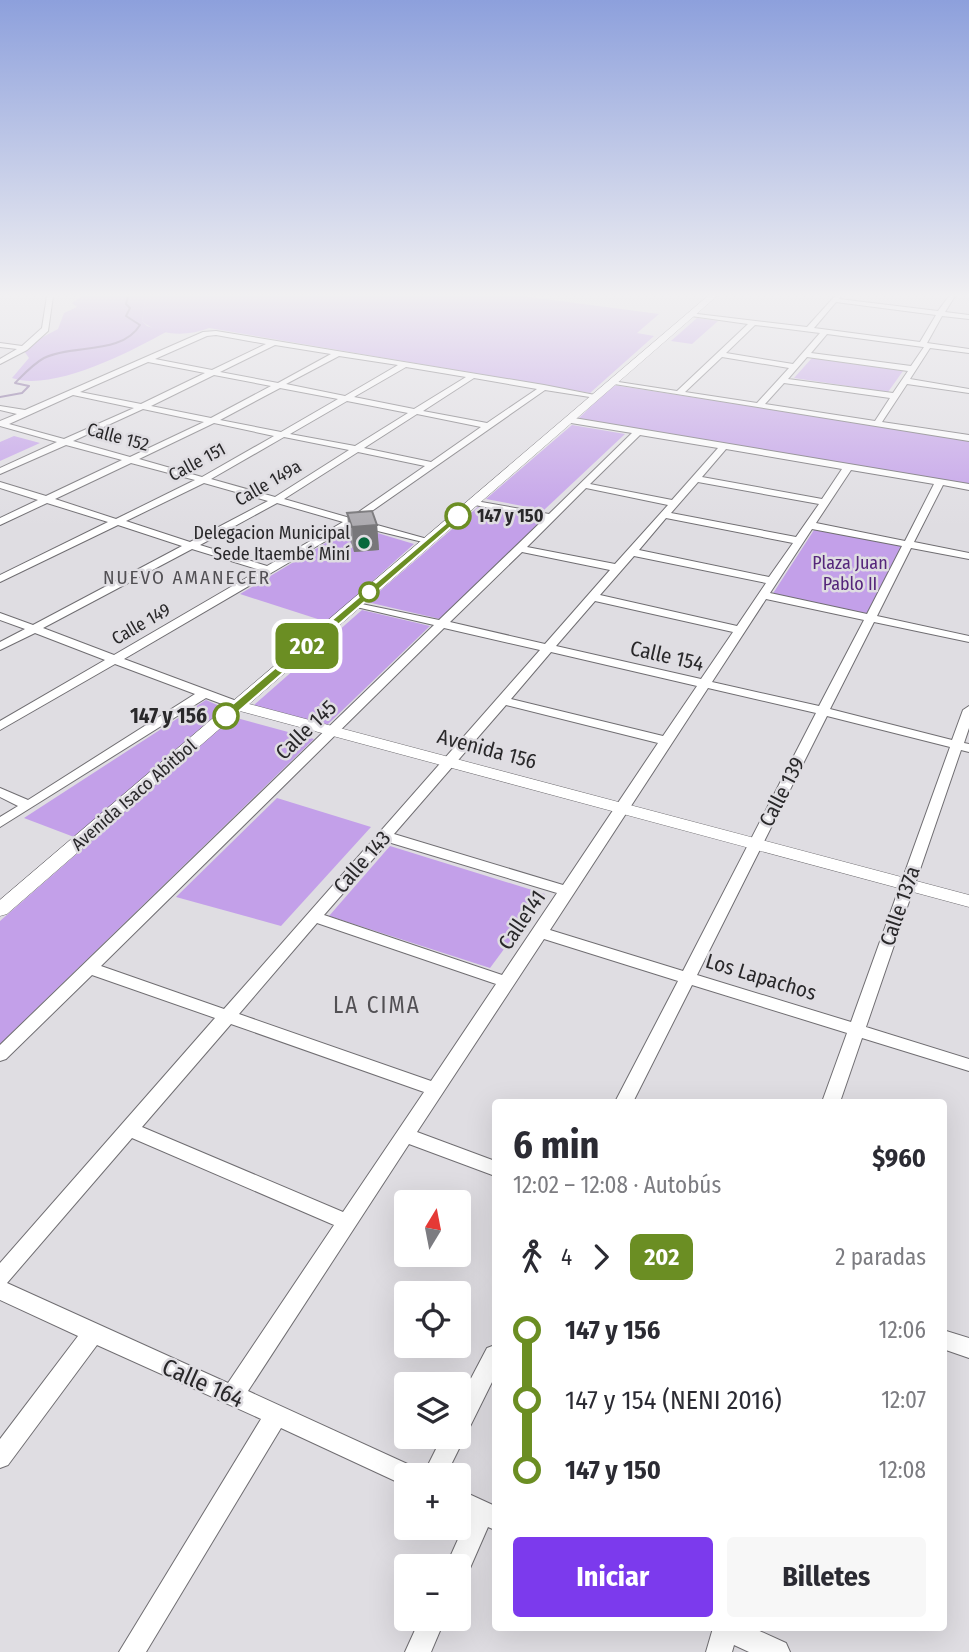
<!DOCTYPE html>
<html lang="es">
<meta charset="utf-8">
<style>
:root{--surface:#fff;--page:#f7f7f7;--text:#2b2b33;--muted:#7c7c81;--accent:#7c3aed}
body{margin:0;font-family:"Fira Sans Condensed",sans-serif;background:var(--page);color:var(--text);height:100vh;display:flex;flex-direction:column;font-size:26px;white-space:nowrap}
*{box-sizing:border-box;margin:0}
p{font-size:23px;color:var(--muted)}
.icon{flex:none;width:38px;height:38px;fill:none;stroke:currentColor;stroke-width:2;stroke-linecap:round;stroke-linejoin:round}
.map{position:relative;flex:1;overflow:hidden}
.panel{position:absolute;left:492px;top:1099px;width:455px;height:532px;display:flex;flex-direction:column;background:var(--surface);border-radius:7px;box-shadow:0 7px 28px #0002}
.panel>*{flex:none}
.badge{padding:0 14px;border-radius:10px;font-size:24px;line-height:46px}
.needle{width:46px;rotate:10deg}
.buttons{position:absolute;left:394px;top:1190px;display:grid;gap:14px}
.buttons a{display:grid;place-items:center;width:77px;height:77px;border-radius:7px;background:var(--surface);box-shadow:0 7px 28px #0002;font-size:35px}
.map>.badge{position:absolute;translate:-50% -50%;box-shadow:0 0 0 4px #fff}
.legs{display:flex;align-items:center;gap:10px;height:77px;padding:0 21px;font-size:23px}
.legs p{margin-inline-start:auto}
.head{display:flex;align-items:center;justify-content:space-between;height:119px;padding:0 21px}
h1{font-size:38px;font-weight:700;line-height:52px}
.action{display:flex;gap:14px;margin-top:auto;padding:14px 21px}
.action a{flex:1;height:80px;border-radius:7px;background:var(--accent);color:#fff;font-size:28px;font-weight:700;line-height:80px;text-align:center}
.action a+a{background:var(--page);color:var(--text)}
ul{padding:0 21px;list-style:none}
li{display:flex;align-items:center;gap:24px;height:70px;font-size:26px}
li i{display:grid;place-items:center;width:10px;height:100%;margin:0 9px;background:currentColor}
li i::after{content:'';width:18px;height:18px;margin:-9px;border:5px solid;border-radius:50%;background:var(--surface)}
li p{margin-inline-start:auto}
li:first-child i{background:linear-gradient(#0000 50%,currentColor 0)}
li:last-child i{background:linear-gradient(currentColor 50%,#0000 0)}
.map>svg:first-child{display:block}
.green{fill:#c3a0e9}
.forest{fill:#c19ee7}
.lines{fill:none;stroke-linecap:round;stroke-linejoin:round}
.stream{stroke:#80679a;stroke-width:2}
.minor-casing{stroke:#706e72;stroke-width:2}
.major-casing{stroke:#706e72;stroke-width:1}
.minor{fill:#fff;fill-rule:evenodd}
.major{fill:#fff;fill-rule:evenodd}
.wall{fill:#949296}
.shaded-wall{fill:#78777a}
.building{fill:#acaaaf;stroke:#78777a;stroke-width:2}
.line-1{fill:#6b8e23;stroke:#fff;stroke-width:2}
.stop-1-dot{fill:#fff;stroke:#6b8e23;stroke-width:3.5}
.poi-dot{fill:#06683c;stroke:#dfdde2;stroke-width:2.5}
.labels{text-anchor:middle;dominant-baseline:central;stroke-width:5;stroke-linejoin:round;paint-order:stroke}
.far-street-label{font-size:18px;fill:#29282a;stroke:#dfdde2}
.far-stop-label{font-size:18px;font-weight:bold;fill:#29282a;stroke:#dfdde2;text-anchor:start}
.far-poi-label{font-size:18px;fill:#29282a;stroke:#dfdde2;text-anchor:end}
.far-park-label{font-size:18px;fill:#55267b;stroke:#dfdde2}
.far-neighbourhood-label{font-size:19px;letter-spacing:2px;fill:#525054;stroke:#dfdde2}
.street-label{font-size:21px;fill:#29282a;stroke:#dfdde2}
.stop-label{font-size:21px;font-weight:bold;fill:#29282a;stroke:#dfdde2;text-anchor:end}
.neighbourhood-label{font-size:23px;letter-spacing:2px;fill:#525054;stroke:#dfdde2}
.near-street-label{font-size:24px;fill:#29282a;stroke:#dfdde2}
</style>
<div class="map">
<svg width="969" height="1652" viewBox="0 0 969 1652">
<rect width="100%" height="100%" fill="#dfdde2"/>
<g class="green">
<path d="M152,296H522L659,314L637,333L654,336L590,393L209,328C189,336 160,337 142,321L145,300Z"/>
<polygon points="697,318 718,321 692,344 671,341"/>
<polygon points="812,358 903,371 888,392 794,378"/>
<polygon points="613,385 969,440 969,485 577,420"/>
<polygon points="572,425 625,434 544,510 486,499"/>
<polygon points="14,436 40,443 0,461 0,442"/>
<polygon points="479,506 545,519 440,619 367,602"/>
<polygon points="354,526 414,544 327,622 240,594"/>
<polygon points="814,530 904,546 870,614 772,595"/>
<polygon points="362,610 430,626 327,725 253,706"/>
<polygon points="206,700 224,708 74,837 24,818"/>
<polygon points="233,717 314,739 0,1044 0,921"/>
<polygon points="277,798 371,827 281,926 176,897"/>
<polygon points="390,846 545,894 490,968 329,916"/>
</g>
<path class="forest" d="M82,296H152L145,300L142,321L147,326L166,332C130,352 53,392 12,378L29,358L22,348L58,329L64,313L77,307L72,303Z"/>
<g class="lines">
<path class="stream" d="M0,397L22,393L29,386L15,383C24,374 33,364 44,358C73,344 122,355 140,325L126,316L130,308L126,304L128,296"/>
<g class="minor-casing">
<g id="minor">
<polygon points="47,296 53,296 48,331 27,350 0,364 0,359 17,349 0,347 0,343 22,346 42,328"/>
<path d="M835,296H841L839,299L938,311L949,296H955L945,312L969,315V319L942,316L927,343L969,349V353L930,348L910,379L969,389V393L907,384L882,422L969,435V441L608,383L612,381L677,391L748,324L691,316L689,313L807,327ZM836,302L936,315L920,342L814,328ZM755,325L820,333L793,364L726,353ZM827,334L923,347H924L911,366L811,353ZM722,357L789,368L757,403L685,392ZM807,357L908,371L893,393L788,379ZM784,383L890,398L875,421L765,404Z"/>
<path d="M216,331L544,385L600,396L596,398L545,390L359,520L431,540V544L353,525L124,659L242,703L244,706L238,710L206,698L0,827V817L18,806L0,797V788L28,800L195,694L115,664L0,730V721L105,660L35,633L0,650V642L25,629L0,620V613L33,625L182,546L118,525L0,582V575L108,522L47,503L0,525V518L38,500L0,488V482L46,496L122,460L66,445L0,474V468L57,442L0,426V421L17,414L0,410V406L25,410L203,332ZM216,335L266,344L212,370L155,359L207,336ZM275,345L331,354L278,383L220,372ZM339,356L398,365L345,396L286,384ZM148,362L205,373L141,404L80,392ZM406,367L466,377L414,409L354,397ZM214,375L271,386L211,418L151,406ZM474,378L537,389L487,423L423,411ZM280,388L338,399L281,432L220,420ZM73,395L134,408L64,439L9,424ZM347,401L408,413L355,446L290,434ZM143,409L204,422L130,457L73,441ZM417,414L481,427L431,462L364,448ZM214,423L274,436L202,477L139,459ZM284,437L349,450L275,497L211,479ZM358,452L425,466L350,518L284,499ZM131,463L195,480L116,519L55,499ZM204,483L268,501L190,542L126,521ZM277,503L343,522L267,566L200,545ZM192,549L260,570L114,655L43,628Z"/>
<path d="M568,417L969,484V490L943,485L914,542L969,553V559L911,548L877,616L969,636V642L874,622L830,709L952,740L963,710L969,706V728L964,743L969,744V752L961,750L866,1027L969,1059V1071L862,1038L840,1102H822L847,1033L692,985L633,1102H615L678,981L544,939L417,1132L495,1161V1176L409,1144L248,1391L414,1467L417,1475H406V1486L281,1428L146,1652H119L261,1419L97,1345L8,1465L0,1468V1439L78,1336L0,1300V1263L215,1018L92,975L6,1059L0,1061V1045L434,625L352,606V602L439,620L544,519L470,504V500L549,514L632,433L565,422L564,420ZM640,435L718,448L672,500L590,484ZM726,449L842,469L822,499L702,477ZM851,470L934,484L905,541L816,523ZM698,482L819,504L796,537L671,513ZM586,488L668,505L615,564L527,547ZM666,518L793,543L769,577L639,550ZM812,529L902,546L867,614L770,593ZM522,552L610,570L545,644L450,622ZM634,556L766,583L737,626L600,595ZM766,599L864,620L819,706L712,682ZM595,601L733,632L701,679L556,646ZM444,628L540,650L224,1009L101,966ZM551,652L697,686L663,736L511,699ZM708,688L816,713L683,971L550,930ZM506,705L658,743L563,885L394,834ZM827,716L950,747L851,1022L697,975ZM388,842L557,893L502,975L324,915ZM317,923L496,984L431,1081L239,1014ZM231,1024L424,1092L343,1212L142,1127ZM132,1138L334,1225L228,1383L7,1283Z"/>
<polygon points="943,1330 969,1338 969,1358 943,1349"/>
<polygon points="495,1345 495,1376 446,1475 423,1475 442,1437 458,1437 458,1403 487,1348"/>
<polygon points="458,1489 495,1506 495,1530 488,1527 467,1575 458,1578 458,1566 446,1566 468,1517 458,1513"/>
<polygon points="420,1619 445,1619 431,1652 405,1652"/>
<polygon points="713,1628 753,1628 786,1643 790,1652 749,1652 734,1645 732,1652 706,1652"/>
</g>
</g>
<g class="major-casing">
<polygon id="major" points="708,296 717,296 249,704 969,895 969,907 240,711 7,914 0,916 0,900"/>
</g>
<use href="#minor" class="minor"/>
<use href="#major" class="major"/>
</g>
<polygon class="wall" points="347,513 377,525 379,550 354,552 349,537"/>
<polygon class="shaded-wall" points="377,525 379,550 354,552 352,527"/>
<polygon class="building" points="372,511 377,525 352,527 347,513"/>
<linearGradient id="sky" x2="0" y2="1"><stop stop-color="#8da0dc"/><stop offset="0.56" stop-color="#f1f0f2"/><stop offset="1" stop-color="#f1f0f2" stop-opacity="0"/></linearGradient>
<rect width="969" height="527" fill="url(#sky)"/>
<polygon class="line-1" points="458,513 461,514 461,518 230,719 221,719 221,714"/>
<g class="stop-1-dot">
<circle cx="458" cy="516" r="12"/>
<circle cx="369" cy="592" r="9"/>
<circle cx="226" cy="716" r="12"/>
</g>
<circle class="poi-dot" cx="364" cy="543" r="7"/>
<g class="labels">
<g class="far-street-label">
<text transform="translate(118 437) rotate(15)">Calle 152</text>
<text transform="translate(197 462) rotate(-28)">Calle 151</text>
<text transform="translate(268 483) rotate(-30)">Calle 149a</text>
<text transform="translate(141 624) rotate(-30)">Calle 149</text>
<text transform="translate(134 795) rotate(-41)">Avenida Isaco Abitbol</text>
</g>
<g class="far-stop-label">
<text x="477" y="516">147 y 150</text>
</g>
<g class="far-poi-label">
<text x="350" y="533">Delegacion Municipal<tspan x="350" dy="21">Sede Itaembé Miní</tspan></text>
</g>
<g class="far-park-label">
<text x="850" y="563">Plaza Juan<tspan x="850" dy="21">Pablo II</tspan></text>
</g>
<g class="far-neighbourhood-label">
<text x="187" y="577">NUEVO AMANECER</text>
</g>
<g class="street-label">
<text transform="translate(667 656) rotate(13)">Calle 154</text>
<text transform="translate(306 730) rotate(-44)">Calle 145</text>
<text transform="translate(487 749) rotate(15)">Avenida 156</text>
<text transform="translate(782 792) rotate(-63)">Calle 139</text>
<text transform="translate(362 862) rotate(-49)">Calle 143</text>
<text transform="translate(900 906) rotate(-71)">Calle 137a</text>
<text transform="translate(522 920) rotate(-56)">Calle141</text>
<text transform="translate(761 977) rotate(17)">Los Lapachos</text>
</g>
<g class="stop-label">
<text x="207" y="716">147 y 156</text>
</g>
<g class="neighbourhood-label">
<text x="377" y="1005">LA CIMA</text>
</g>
<g class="near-street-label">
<text transform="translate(203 1383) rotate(24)">Calle 164</text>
</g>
</g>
</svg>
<div class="buttons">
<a><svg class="needle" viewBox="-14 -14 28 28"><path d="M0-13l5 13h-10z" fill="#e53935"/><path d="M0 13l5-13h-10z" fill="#7c7c81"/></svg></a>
<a><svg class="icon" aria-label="locate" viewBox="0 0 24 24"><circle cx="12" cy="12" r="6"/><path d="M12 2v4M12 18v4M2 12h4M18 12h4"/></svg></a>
<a><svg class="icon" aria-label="layers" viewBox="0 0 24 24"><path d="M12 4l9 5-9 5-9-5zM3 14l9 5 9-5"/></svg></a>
<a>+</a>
<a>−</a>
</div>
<b class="badge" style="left:307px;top:646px;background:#6b8e23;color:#fff">202</b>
<section class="panel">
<div class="head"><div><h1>6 min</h1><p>12:02 – 12:08 · Autobús</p></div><b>$960</b></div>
<div class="legs"><svg class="icon" aria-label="walk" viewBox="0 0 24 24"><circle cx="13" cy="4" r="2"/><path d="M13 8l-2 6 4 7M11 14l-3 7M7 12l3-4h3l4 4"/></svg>4<svg class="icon" aria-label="forward" viewBox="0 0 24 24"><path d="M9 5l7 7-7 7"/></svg><b class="badge" style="background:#6b8e23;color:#fff">202</b><p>2 paradas</p></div>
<ul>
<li><i style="color:#6b8e23"></i><b>147 y 156</b><p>12:06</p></li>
<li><i style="color:#6b8e23"></i><span>147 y 154 (NENI 2016)</span><p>12:07</p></li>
<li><i style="color:#6b8e23"></i><b>147 y 150</b><p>12:08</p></li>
</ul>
<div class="action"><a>Iniciar</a><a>Billetes</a></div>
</section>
</div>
